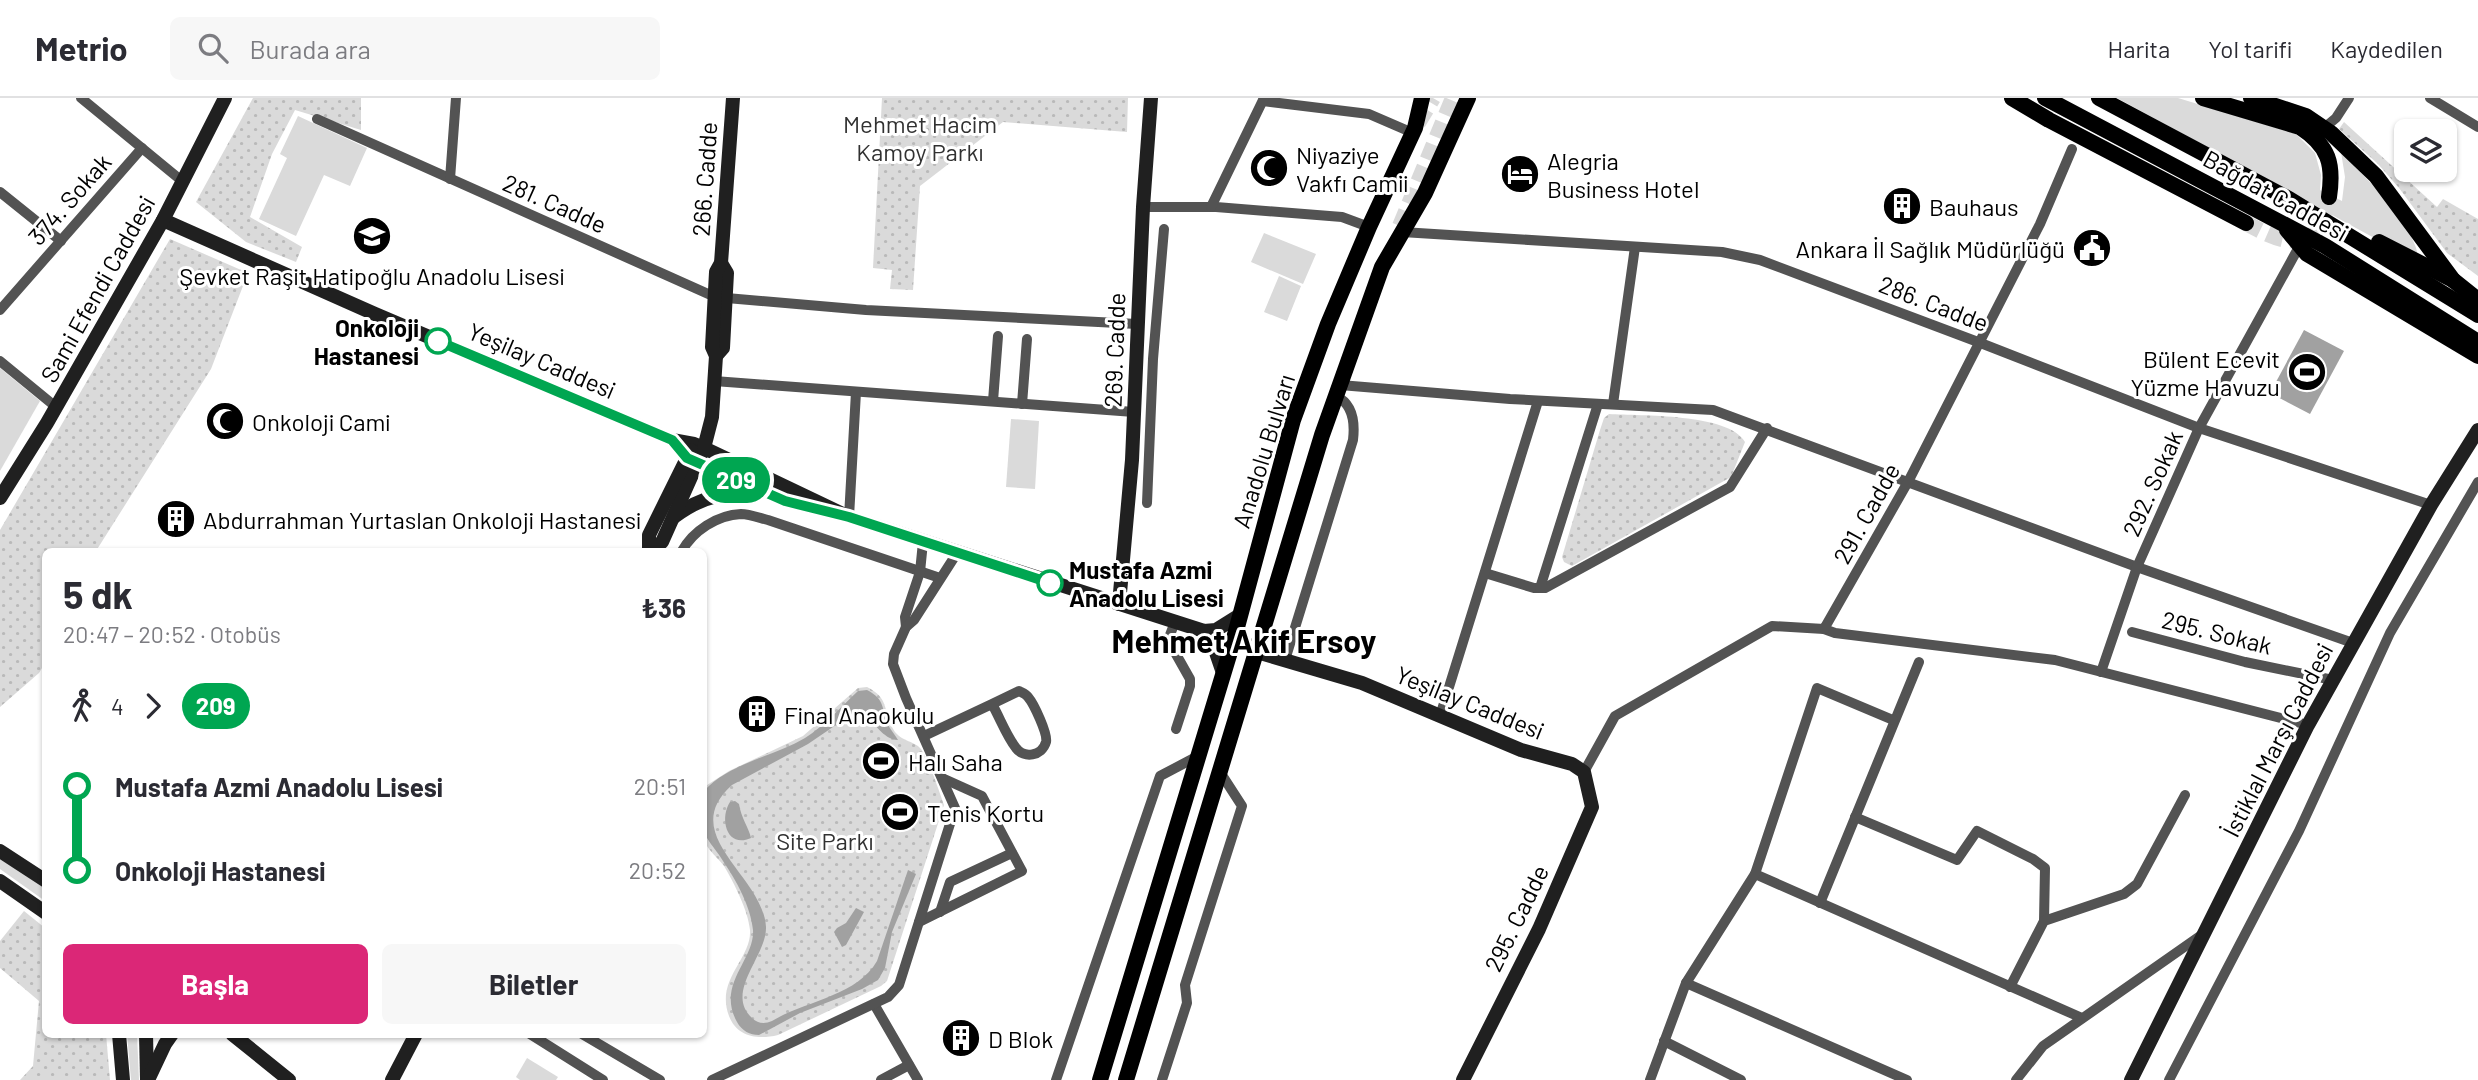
<!DOCTYPE html>
<html lang="tr">
<meta charset="utf-8">
<style>
:root{--surface:#fff;--page:#f7f7f7;--text:#2b2b33;--muted:#7c7c81;--line:#e1e1e2;--accent:#db2777}
body{margin:0;font-family:Barlow,sans-serif;background:var(--page);color:var(--text);height:100vh;display:flex;flex-direction:column;font-size:26px;white-space:nowrap}
*{box-sizing:border-box;margin:0}
p{font-size:23px;color:var(--muted)}
.icon{flex:none;width:38px;height:38px;fill:none;stroke:currentColor;stroke-width:2;stroke-linecap:round;stroke-linejoin:round}
.map{position:relative;flex:1;overflow:hidden}
.sheet{position:absolute;left:42px;top:450px;width:665px;height:490px;display:flex;flex-direction:column;background:var(--surface);border-radius:10px;box-shadow:0 2px 5px #0004}
.sheet>*{flex:none}
.badge{padding:0 14px;border-radius:23px;font-size:24px;line-height:46px}
.controls{position:absolute;left:2394px;top:21px;display:grid;gap:14px}
.controls a{display:grid;place-items:center;width:63px;height:63px;border-radius:10px;background:var(--surface);box-shadow:0 2px 5px #0004;font-size:35px}
.map>.badge{position:absolute;translate:-50% -50%;box-shadow:0 0 0 4px #fff}
.legs{display:flex;align-items:center;gap:10px;height:77px;padding:0 21px;font-size:23px}
.legs p{margin-inline-start:auto}
.headline{display:flex;align-items:center;justify-content:space-between;height:119px;padding:0 21px}
h1{font-size:38px;font-weight:700;line-height:52px}
.cta{display:flex;gap:14px;margin-top:auto;padding:14px 21px}
.cta a{flex:1;height:80px;border-radius:10px;background:var(--accent);color:#fff;font-size:28px;font-weight:700;line-height:80px;text-align:center}
.cta a+a{background:var(--page);color:var(--text)}
ul{padding:0 21px;list-style:none}
li{display:flex;align-items:center;gap:24px;height:84px;font-size:26px}
li i{display:grid;place-items:center;width:10px;height:100%;margin:0 9px;background:currentColor}
li i::after{content:'';width:18px;height:18px;margin:-9px;border:5px solid;border-radius:50%;background:var(--surface)}
li p{margin-inline-start:auto}
li:first-child i{background:linear-gradient(#0000 50%,currentColor 0)}
li:last-child i{background:linear-gradient(currentColor 50%,#0000 0)}
header{display:flex;align-items:center;gap:42px;box-sizing:border-box;height:98px;padding:0 35px;background:var(--surface);border-bottom:2px solid var(--line)}
header strong{font-size:33px}
nav{display:flex;gap:38px;margin-inline-start:auto;font-size:24px}
.search{width:490px;height:63px;background:var(--page);display:flex;align-items:center;gap:18px;box-sizing:border-box;padding:0 24px;border-radius:10px;color:var(--muted);font-size:26px}
.map>svg:first-child{display:block}
.grass{fill:#dadada}
.park{fill:url(#park-dots)}
.water{fill:#a1a1a1}
.lines{fill:none;stroke-linecap:round;stroke-linejoin:round}
.primary-tunnel{stroke:#d9d9d9;stroke-width:16;stroke-dasharray:16 8;stroke-linecap:butt}
.street{stroke:#535353;stroke-width:10}
.secondary{stroke:#202020;stroke-width:14}
.primary{stroke:#000;stroke-width:16}
.line-1-casing{stroke:#fff;stroke-width:16}
.line-1{stroke:#00a651;stroke-width:10}
.stop-1-dot{fill:#fff;stroke:#00a651;stroke-width:3.5}
.labels{text-anchor:middle;dominant-baseline:central;stroke-width:6;stroke-linejoin:round;paint-order:stroke}
.park-label{font-size:24px;fill:#313131;stroke:#fff}
.poi-label{font-size:24px;fill:#000;stroke:#fff;text-anchor:start}
.street-label{font-size:24px;fill:#000;stroke:#fff}
.stop-label{font-size:24px;font-weight:bold;fill:#000;stroke:#fff;text-anchor:end}
.district-label{font-size:32px;font-weight:bold;fill:#000;stroke:#fff}
</style>
<header>
<strong>Metrio</strong>
<div class="search"><svg class="icon" aria-label="search" viewBox="0 0 24 24"><circle cx="10" cy="10" r="6"/><path d="M15 15l6 6"/></svg>Burada ara</div>
<nav><a>Harita</a><a>Yol tarifi</a><a>Kaydedilen</a></nav>
</header>
<div class="map">
<svg width="2478" height="982" viewBox="0 0 2478 982">
<defs>
<pattern id="park-dots" width="8" height="8" patternUnits="userSpaceOnUse" patternTransform="scale(1.75)"><rect width="8" height="8" fill="#dadada"/><path d="M2 2h.1M6 6h.1" fill="none" stroke="#b9b9b9" stroke-width="1.8" stroke-linecap="round"/></pattern>
</defs>
<rect width="100%" height="100%" fill="#fff"/>
<g class="grass">
<path d="M2117,0H2178L2296,36L2315,55L2321,77L2320,92L2342,103L2345,79L2341,54C2361,74 2417,131 2418,159L2413,161Z"/>
<polygon points="298,18 367,50 350,88 324,77 296,138 259,121 287,60 280,56"/>
<polygon points="1264,135 1316,156 1303,186 1251,164"/>
<polygon points="1279,178 1301,188 1287,223 1264,214"/>
<polygon points="0,270 40,303 0,373"/>
<polygon points="1011,321 1039,323 1035,391 1006,389"/>
<polygon points="0,761 45,789 45,803 0,771"/>
<polygon points="127,936 137,936 139,982 131,982"/>
<polygon points="527,960 558,979 556,982 520,982 516,979"/>
</g>
<g class="park">
<polygon points="253,0 361,0 361,32 295,12 272,56 250,119 302,149 296,164 246,144 196,104"/>
<polygon points="882,0 1128,0 1127,34 1003,24 920,88 913,192 890,191 892,172 873,170"/>
<polygon points="2344,24 2437,109 2443,101 2478,121 2478,178 2447,155 2399,90 2378,66 2339,31"/>
<polygon points="170,141 248,175 211,271 96,453 46,453 45,565 39,575 0,609 0,432"/>
<path d="M1609,316C1640,318 1729,315 1745,344L1731,379L1572,468L1564,464L1562,459L1600,332L1604,320Z"/>
<path d="M867,589C889,600 883,611 892,629C899,644 914,642 921,651C929,662 939,693 944,707L887,883L881,888L778,937C758,942 737,939 729,918C715,881 752,861 750,832C748,812 734,785 724,768C718,760 708,752 704,743C700,732 704,702 704,689L729,673L803,638L858,590Z"/>
<polygon points="24,813 45,830 46,936 106,936 110,982 20,982 33,968 39,903 0,870 0,843"/>
</g>
<g class="water">
<polygon points="2304,232 2344,253 2310,316 2270,295"/>
<path d="M867,592C886,602 881,610 888,627C891,632 895,637 898,642C882,641 875,624 863,615L855,614L808,646L732,687C676,737 763,777 766,829C767,858 724,894 752,920C758,926 765,926 772,923C805,903 857,898 877,863L908,772L916,776L892,834L885,870L878,882L862,891L800,915L759,937C750,937 742,933 737,924C716,886 755,862 753,832C751,809 736,782 723,763C718,754 709,745 705,736C700,725 703,705 704,693C729,665 773,659 805,640C824,628 842,608 858,593Z"/>
<path d="M735,703L739,706C741,720 749,730 751,740C727,751 719,721 730,704Z"/>
<polygon points="856,810 864,814 846,847 842,849 834,834 837,830 846,825"/>
</g>
<g class="lines">
<g class="primary-tunnel">
<polyline points="1418,25 1433,0"/>
<path d="M2246,125C2266,136 2299,155 2318,131C2324,123 2326,109 2329,99"/>
<polyline points="1400,128 1453,0"/>
</g>
<g class="street">
<polyline points="81,0 182,83"/>
<polyline points="2430,0 2478,29"/>
<polyline points="1263,3 1369,16 1413,35"/>
<polyline points="317,21 715,199 866,212 1137,226"/>
<polyline points="2324,30 2336,20 2349,0"/>
<polyline points="450,81 456,0"/>
<polyline points="0,94 61,143"/>
<polyline points="1143,109 1216,109 1342,119 1369,129"/>
<polyline points="1211,109 1264,0"/>
<polyline points="1402,134 1722,154 1760,162 1978,244 2199,330 2431,407"/>
<polyline points="0,212 142,50"/>
<polyline points="0,263 56,309"/>
<polyline points="714,283 1134,314"/>
<polyline points="1340,287 1510,301 1713,312 2137,469 2353,545"/>
<polyline points="993,303 998,238"/>
<polyline points="1022,306 1027,241"/>
<polyline points="1613,306 1635,149"/>
<polyline points="1147,405 1153,261 1164,131"/>
<polyline points="849,419 856,294"/>
<path d="M682,453C693,433 717,417 741,416C749,416 760,420 768,422L940,480"/>
<polyline points="1485,475 1534,490 1545,490 1730,389 1767,330"/>
<polyline points="1540,490 1598,306"/>
<polyline points="1175,524 1168,542 1190,581 1190,588 1176,631"/>
<polyline points="906,529 905,519 920,474 923,444"/>
<polyline points="1824,531 1835,535 2055,562 2308,627"/>
<polyline points="2132,534 2245,564 2333,582"/>
<path d="M1285,562L1353,342C1355,325 1353,306 1336,298"/>
<polyline points="2101,574 2137,469 2199,330 2300,147"/>
<polyline points="1440,618 1538,303"/>
<path d="M924,638L992,606C1000,620 1006,637 1016,650C1024,661 1042,658 1046,644C1048,636 1034,606 1028,599C1026,596 1023,595 1019,593L992,606"/>
<polyline points="1584,674 1615,618 1772,528 1824,531 1909,382 2040,126 2072,51"/>
<polyline points="1855,719 1957,762 1977,733 2033,761 2045,770 2044,823"/>
<polyline points="1755,776 2082,920"/>
<polyline points="1820,805 1919,564"/>
<polyline points="940,814 950,784 1012,755"/>
<polyline points="919,824 1022,773 982,698 942,680"/>
<polyline points="1686,885 1907,982"/>
<polyline points="2010,889 2044,823 2124,796 2137,786 2185,697"/>
<polyline points="874,906 918,982"/>
<polyline points="530,936 603,982"/>
<polyline points="582,936 660,982"/>
<polyline points="1664,943 1741,982"/>
<polyline points="712,982 888,899 899,887 955,710 906,600 893,566 894,556 906,529 914,522 957,455"/>
<polyline points="881,982 909,967"/>
<polyline points="1056,982 1160,678 1198,658"/>
<polyline points="1162,982 1187,905 1185,887 1242,708 1220,674"/>
<polyline points="1650,982 1686,885 1755,776 1817,590 1893,622"/>
<polyline points="2016,982 2043,948 2200,838"/>
<polyline points="2169,982 2299,733 2390,535 2478,384"/>
</g>
<g class="secondary">
<polyline points="163,122 375,216 672,342 694,346 704,350 849,419"/>
<polyline points="716,258 723,250 727,175 721,165"/>
<polyline points="672,342 687,360 785,403 849,419 1204,533 1216,532 1240,517"/>
<polyline points="0,400 47,325 163,122 225,0"/>
<path d="M674,419C703,397 724,395 759,395"/>
<polyline points="649,453 662,444 704,350 712,319 716,258 712,249 716,174 721,165 733,0"/>
<polyline points="649,453 649,437 691,352"/>
<polyline points="1119,506 1132,362 1143,109 1151,0"/>
<polyline points="1204,533 1212,543 1223,575"/>
<polyline points="1257,554 1362,585 1521,652 1572,666 1584,674 1592,709 1539,831 1463,982"/>
<polyline points="0,753 46,783"/>
<polyline points="0,783 46,815"/>
<polyline points="119,936 123,982"/>
<polyline points="146,936 147,981"/>
<polyline points="232,936 289,982"/>
<polyline points="148,982 165,946 172,936"/>
<polyline points="392,982 416,936"/>
<polyline points="2131,982 2308,627 2431,407 2478,332"/>
</g>
<g class="primary">
<polyline points="2012,0 2049,22 2246,125"/>
<polyline points="2045,0 2325,148 2478,244"/>
<polyline points="2099,0 2289,101 2478,217"/>
<path d="M2203,0L2300,29C2329,48 2334,66 2329,99"/>
<polyline points="2251,0 2306,18 2331,35 2376,78 2453,182"/>
<polyline points="2287,132 2307,156 2478,258"/>
<polyline points="2379,144 2453,182 2478,202"/>
<polyline points="1100,982 1233,544 1293,322 1328,226 1369,129 1415,30 1422,0"/>
<polyline points="1126,982 1322,337 1382,169 1425,95 1468,0"/>
</g>
</g>
<g class="lines">
<g class="line-1-casing">
<polyline id="line-1" points="438,243 672,342 687,360 785,403 849,419 1050,485"/>
</g>
<use href="#line-1" class="line-1"/>
</g>
<defs>
<g id="mosque-disc" transform="scale(2.0125)"><circle r="9.5" fill="#000" stroke="#fff"/><path d="M3.5-4.9A6 6 0 1 0 3.5 4.9A5 5 0 1 1 3.5-4.9Z" fill="#fff"/></g>
<g id="hotel-disc" transform="scale(2.0125)"><circle r="9.5" fill="#000" stroke="#fff"/><path d="M-6-4.5h1.5V1H6V5H4.5V3h-9V5H-6ZM-4 0a1.8 1.8 0 1 1 3.6 0ZM.5 0V-2.5h3Q6-2.5 6 0Z" fill="#fff"/></g>
<g id="building-disc" transform="scale(2.0125)"><circle r="9.5" fill="#000" stroke="#fff"/><path d="M-4-6H4V6H1V3H-1V6H-4ZM-2.5-4.3h1.7v1.8h-1.7ZM.8-4.3h1.7v1.8H.8ZM-2.5-1h1.7V.8h-1.7ZM.8-1h1.7V.8H.8Z" fill="#fff"/></g>
<g id="school-disc" transform="scale(2.0125)"><circle r="9.5" fill="#000" stroke="#fff"/><path d="M0-5L7-2L0 1L-7-2ZM-4 1L0 2.5L4 1V4Q0 6-4 4Z" fill="#fff"/></g>
<g id="civic-disc" transform="scale(2.0125)"><circle r="9.5" fill="#000" stroke="#fff"/><path d="M-.6-6.5H3V-4.5H.6V-3L4-1V1h2V6H-6V1h2V-1L-.6-3ZM-1.2 2.5V6h2.4V2.5Z" fill="#fff"/></g>
<g id="stadium-disc" transform="scale(2.0125)"><circle r="9.5" fill="#000" stroke="#fff"/><path d="M0-5a6.5 5 0 1 0 0 10a6.5 5 0 1 0 0-10ZM-3.5-1.8h7v3.6h-7Z" fill="#fff"/></g>
</defs>
<g fill-rule="evenodd">
<use href="#mosque-disc" x="1269" y="70"/>
<use href="#hotel-disc" x="1520" y="76"/>
<use href="#building-disc" x="1902" y="108"/>
<use href="#school-disc" x="372" y="138"/>
<use href="#civic-disc" x="2092" y="150"/>
<use href="#stadium-disc" x="2307" y="274"/>
<use href="#mosque-disc" x="225" y="323"/>
<use href="#building-disc" x="176" y="421"/>
<use href="#building-disc" x="757" y="616"/>
<use href="#stadium-disc" x="881" y="663"/>
<use href="#stadium-disc" x="900" y="714"/>
<use href="#building-disc" x="961" y="940"/>
</g>
<g class="stop-1-dot">
<circle cx="438" cy="243" r="12"/>
<circle cx="1050" cy="485" r="12"/>
</g>
<g class="labels">
<g class="park-label">
<text x="920" y="25">Mehmet Hacim<tspan x="920" dy="28">Kamoy Parkı</tspan></text>
<text x="825" y="742">Site Parkı</text>
</g>
<g class="poi-label">
<text x="1296" y="56">Niyaziye<tspan x="1296" dy="28">Vakfı Camii</tspan></text>
<text x="1547" y="62">Alegria<tspan x="1547" dy="28">Business Hotel</tspan></text>
<text x="1929" y="108">Bauhaus</text>
<text x="2065" y="150" text-anchor="end">Ankara İl Sağlık Müdürlüğü</text>
<text x="372" y="177" text-anchor="middle">Şevket Raşit Hatipoğlu Anadolu Lisesi</text>
<text x="2280" y="260" text-anchor="end">Bülent Ecevit<tspan x="2280" dy="28">Yüzme Havuzu</tspan></text>
<text x="252" y="323">Onkoloji Cami</text>
<text x="203" y="421">Abdurrahman Yurtaslan Onkoloji Hastanesi</text>
<text x="784" y="616">Final Anaokulu</text>
<text x="908" y="663">Halı Saha</text>
<text x="927" y="714">Tenis Kortu</text>
<text x="988" y="940">D Blok</text>
</g>
<g class="street-label">
<text transform="translate(704 81) rotate(-86)">266. Cadde</text>
<text transform="translate(2276 97) rotate(29)">Bağdat Caddesi</text>
<text transform="translate(69 101) rotate(-49)">374. Sokak</text>
<text transform="translate(555 105) rotate(24)">281. Cadde</text>
<text transform="translate(97 191) rotate(-61)">Sami Efendi Caddesi</text>
<text transform="translate(1934 205) rotate(21)">286. Cadde</text>
<text transform="translate(1114 252) rotate(-88)">269. Cadde</text>
<text transform="translate(542 262) rotate(23)">Yeşilay Caddesi</text>
<text transform="translate(1263 353) rotate(-73)">Anadolu Bulvarı</text>
<text transform="translate(2152 385) rotate(-66)">292. Sokak</text>
<text transform="translate(1866 415) rotate(-61)">291. Cadde</text>
<text transform="translate(2217 534) rotate(14)">295. Sokak</text>
<text transform="translate(1470 604) rotate(22)">Yeşilay Caddesi</text>
<text transform="translate(2277 642) rotate(-63)">İstiklal Marşı Caddesi</text>
<text transform="translate(1516 820) rotate(-64)">295. Cadde</text>
</g>
<g class="stop-label">
<text x="419" y="229">Onkoloji<tspan x="419" dy="28">Hastanesi</tspan></text>
<text x="1069" y="471" text-anchor="start">Mustafa Azmi<tspan x="1069" dy="28">Anadolu Lisesi</tspan></text>
</g>
<g class="district-label">
<text x="1244" y="542">Mehmet Akif Ersoy</text>
</g>
</g>
</svg>
<div class="controls">
<a><svg class="icon" aria-label="layers" viewBox="0 0 24 24"><path d="M12 4l9 5-9 5-9-5zM3 14l9 5 9-5"/></svg></a>
</div>
<b class="badge" style="left:736px;top:382px;background:#00a651;color:#fff">209</b>
<section class="sheet">
<div class="headline"><div><h1>5 dk</h1><p>20:47 – 20:52 · Otobüs</p></div><b>₺36</b></div>
<div class="legs"><svg class="icon" aria-label="walk" viewBox="0 0 24 24"><circle cx="13" cy="4" r="2"/><path d="M13 8l-2 6 4 7M11 14l-3 7M7 12l3-4h3l4 4"/></svg>4<svg class="icon" aria-label="forward" viewBox="0 0 24 24"><path d="M9 5l7 7-7 7"/></svg><b class="badge" style="background:#00a651;color:#fff">209</b></div>
<ul>
<li><i style="color:#00a651"></i><b>Mustafa Azmi Anadolu Lisesi</b><p>20:51</p></li>
<li><i style="color:#00a651"></i><b>Onkoloji Hastanesi</b><p>20:52</p></li>
</ul>
<div class="cta"><a>Başla</a><a>Biletler</a></div>
</section>
</div>
